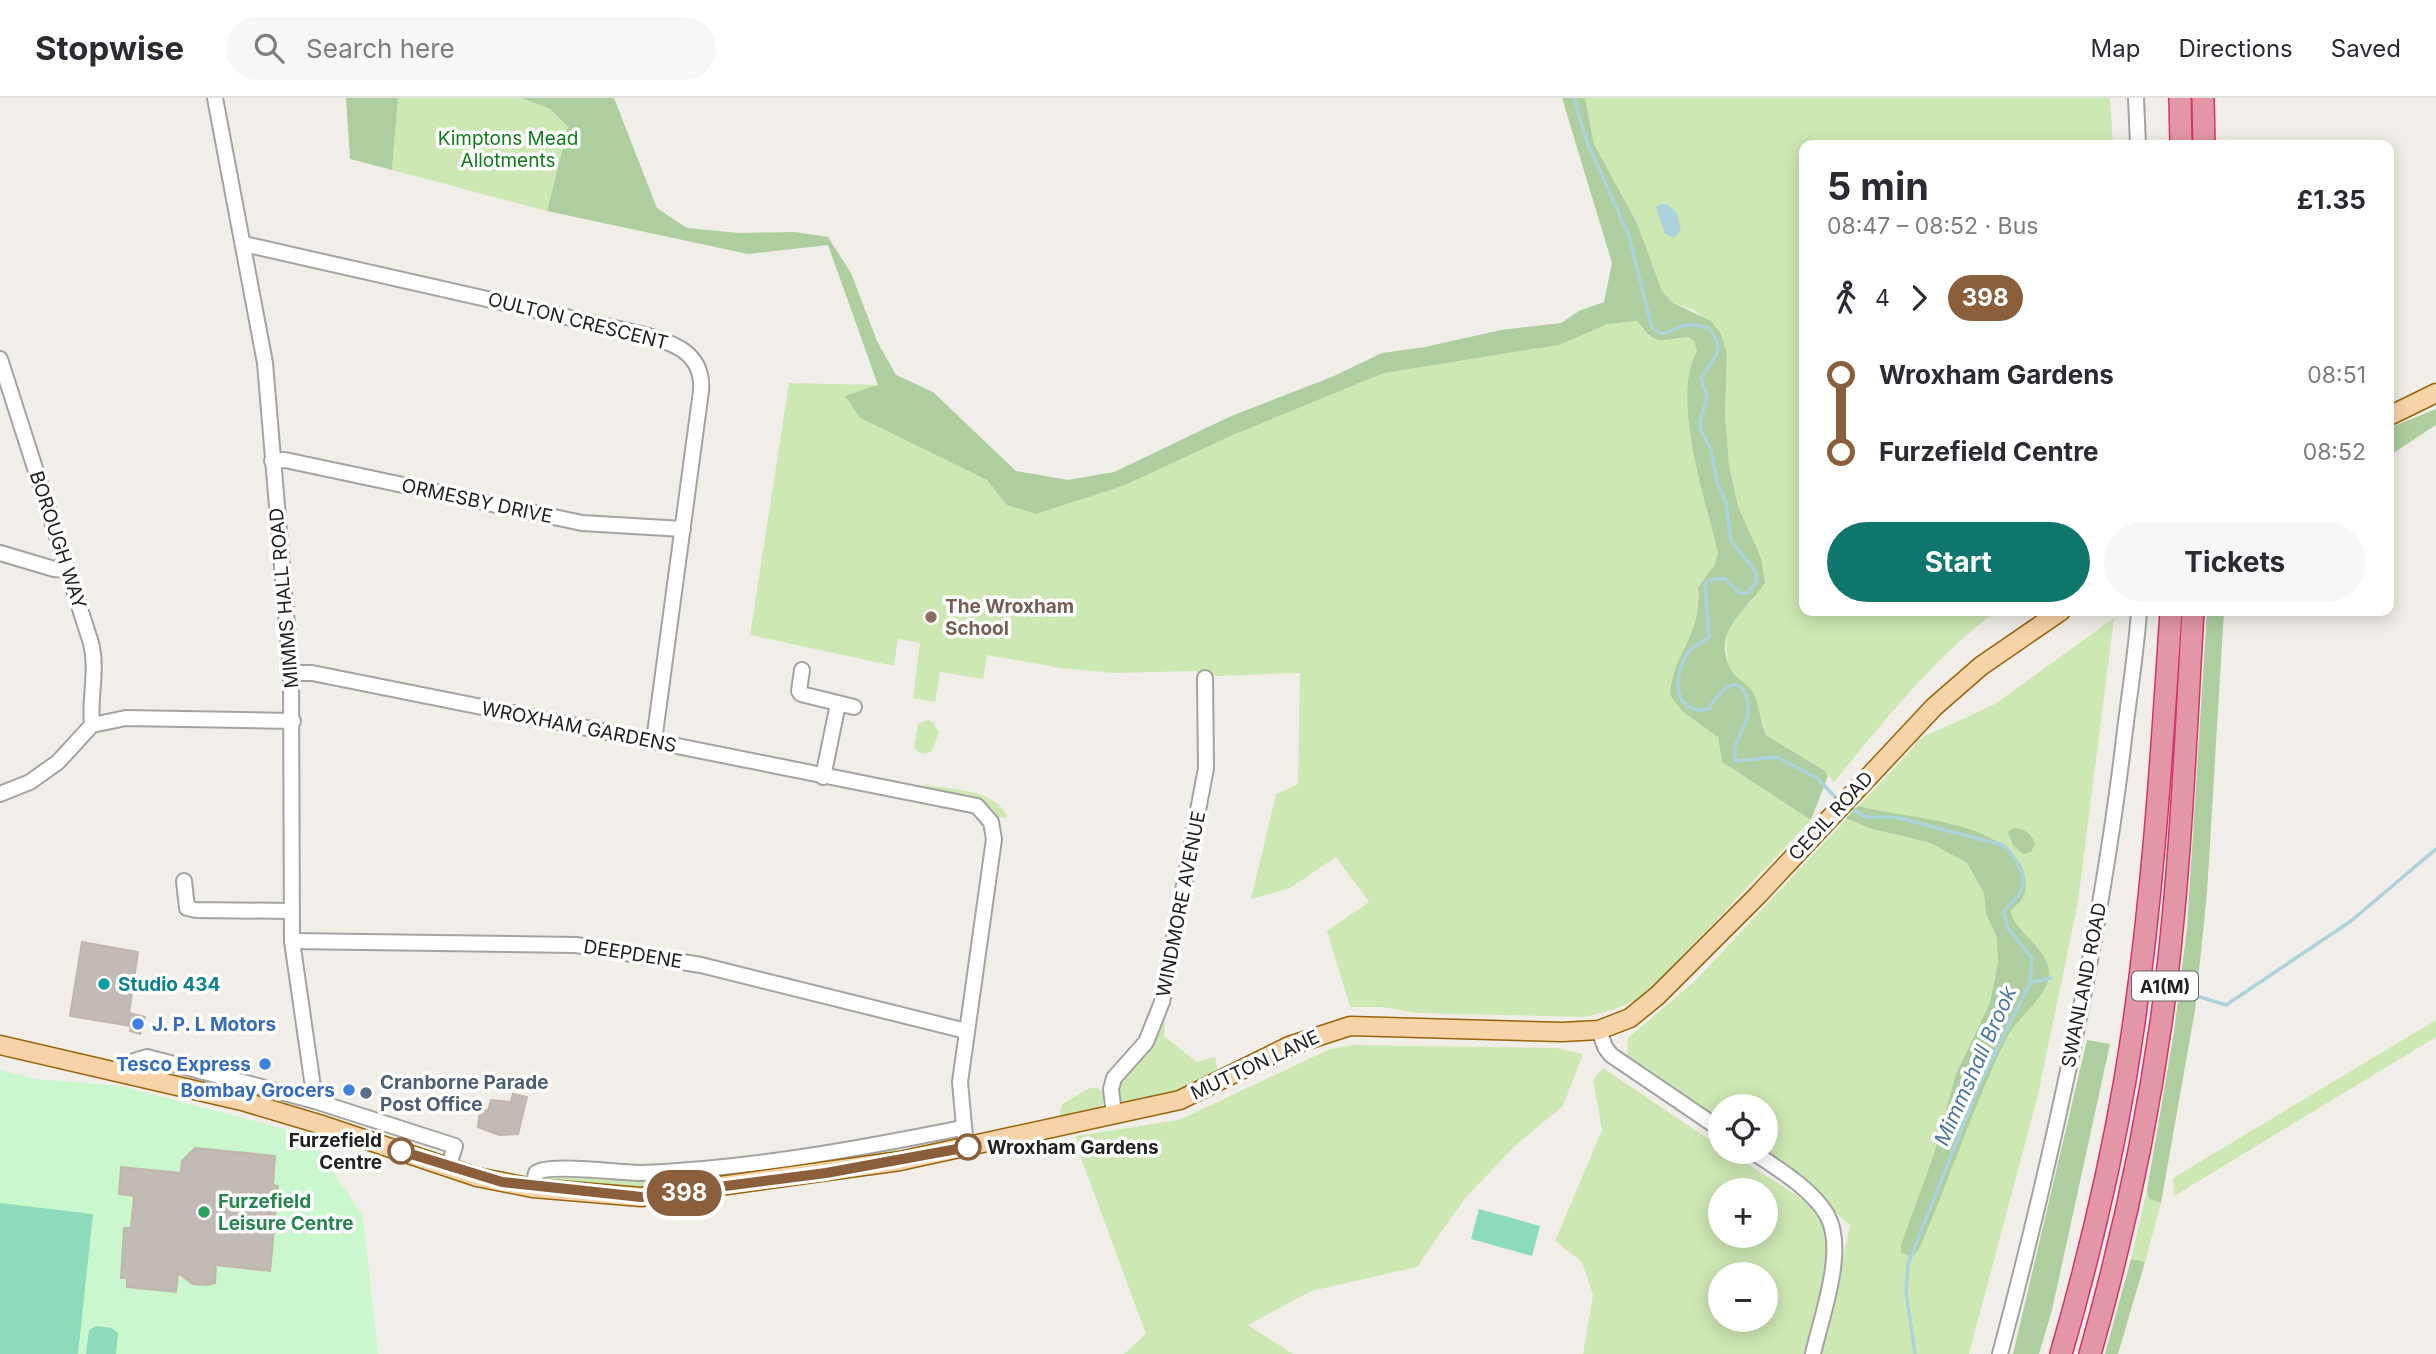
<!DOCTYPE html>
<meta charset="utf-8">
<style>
:root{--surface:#fff;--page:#f7f7f7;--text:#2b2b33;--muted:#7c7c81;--line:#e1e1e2;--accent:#0f766e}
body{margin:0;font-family:Inter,sans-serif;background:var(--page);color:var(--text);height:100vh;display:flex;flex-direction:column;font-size:26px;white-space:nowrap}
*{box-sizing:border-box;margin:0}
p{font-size:23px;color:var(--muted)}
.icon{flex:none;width:38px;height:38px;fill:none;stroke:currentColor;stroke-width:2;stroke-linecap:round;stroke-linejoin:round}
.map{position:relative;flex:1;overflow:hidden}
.drawer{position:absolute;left:1799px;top:42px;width:595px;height:476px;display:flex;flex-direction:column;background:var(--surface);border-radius:14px;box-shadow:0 4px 18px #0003}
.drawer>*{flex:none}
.badge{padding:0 14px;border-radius:23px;font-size:24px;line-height:46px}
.fabs{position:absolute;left:1708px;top:996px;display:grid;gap:14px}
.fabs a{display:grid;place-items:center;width:70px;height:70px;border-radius:50%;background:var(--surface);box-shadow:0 4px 18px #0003;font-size:35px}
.map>.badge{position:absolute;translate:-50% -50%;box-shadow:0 0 0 4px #fff}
.legs{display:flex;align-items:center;gap:10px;height:77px;padding:0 28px;font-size:23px}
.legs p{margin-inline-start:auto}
.head{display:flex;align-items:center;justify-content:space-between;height:119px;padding:0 28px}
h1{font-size:38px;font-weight:700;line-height:52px}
.button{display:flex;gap:14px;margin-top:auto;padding:14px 28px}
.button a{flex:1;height:80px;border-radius:42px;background:var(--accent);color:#fff;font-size:28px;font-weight:700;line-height:80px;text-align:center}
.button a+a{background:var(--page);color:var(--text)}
ul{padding:0 28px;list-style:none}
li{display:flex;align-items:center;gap:24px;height:77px;font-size:26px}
li i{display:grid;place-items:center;width:10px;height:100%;margin:0 9px;background:currentColor}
li i::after{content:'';width:18px;height:18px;margin:-9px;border:5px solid;border-radius:50%;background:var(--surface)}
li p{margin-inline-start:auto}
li:first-child i{background:linear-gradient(#0000 50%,currentColor 0)}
li:last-child i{background:linear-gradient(currentColor 50%,#0000 0)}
header{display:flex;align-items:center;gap:42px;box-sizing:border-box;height:98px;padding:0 35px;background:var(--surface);border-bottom:2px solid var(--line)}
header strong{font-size:33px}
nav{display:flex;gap:38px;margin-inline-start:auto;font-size:24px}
.search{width:490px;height:63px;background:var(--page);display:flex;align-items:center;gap:18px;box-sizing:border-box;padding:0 24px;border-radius:38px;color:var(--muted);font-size:26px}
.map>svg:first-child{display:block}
.grass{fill:#cee8b3;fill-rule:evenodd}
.forest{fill:#afcea0}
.park{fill:#caf7cd}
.pitch{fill:#8cdbbb}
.water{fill:#acd2dc}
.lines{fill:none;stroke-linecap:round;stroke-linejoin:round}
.stream{stroke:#acd2dc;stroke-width:3.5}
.building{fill:#c2bab5;stroke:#c2b5ac;stroke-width:2}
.minor-casing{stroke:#a3a3a3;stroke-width:18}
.major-casing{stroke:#976409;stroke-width:21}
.highway-casing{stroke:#d2336d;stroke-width:24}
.minor{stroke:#fff;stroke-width:14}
.major{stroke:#f7d3a8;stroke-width:18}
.highway{stroke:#e396a6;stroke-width:21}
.line-1-casing{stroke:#fff;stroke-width:16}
.line-1{stroke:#8b5e3c;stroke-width:10}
.education-dot{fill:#8d6e63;stroke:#fff;stroke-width:2.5}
.culture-dot{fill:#0f9aa8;stroke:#fff;stroke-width:2.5}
.shop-dot{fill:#3f7fe0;stroke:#fff;stroke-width:2.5}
.service-dot{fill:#5c6f8a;stroke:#fff;stroke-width:2.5}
.stop-1-dot{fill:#fff;stroke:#8b5e3c;stroke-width:3.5}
.leisure-dot{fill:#2e9e5b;stroke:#fff;stroke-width:2.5}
.labels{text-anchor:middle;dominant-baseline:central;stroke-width:7;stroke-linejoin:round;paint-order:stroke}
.shield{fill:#fff;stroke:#646464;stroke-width:2}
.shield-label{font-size:18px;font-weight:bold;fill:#222}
.park-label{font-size:19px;fill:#127d19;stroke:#fff}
.street-label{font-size:19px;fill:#222;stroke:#fff}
.education-label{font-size:19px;font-weight:bold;fill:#785e54;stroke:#fff;text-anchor:start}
.culture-label{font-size:19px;font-weight:bold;fill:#0d838f;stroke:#fff;text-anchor:start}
.shop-label{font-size:19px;font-weight:bold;fill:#366cbe;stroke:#fff;text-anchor:end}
.service-label{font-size:19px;font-weight:bold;fill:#4e5e75;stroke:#fff;text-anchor:start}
.stop-label{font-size:19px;font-weight:bold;fill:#222;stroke:#fff;text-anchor:end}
.leisure-label{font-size:19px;font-weight:bold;fill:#27864d;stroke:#fff;text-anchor:start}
.water-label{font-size:21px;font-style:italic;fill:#4c779d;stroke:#fff}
</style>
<header>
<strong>Stopwise</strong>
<div class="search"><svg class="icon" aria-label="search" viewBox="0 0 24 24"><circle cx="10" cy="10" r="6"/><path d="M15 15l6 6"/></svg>Search here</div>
<nav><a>Map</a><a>Directions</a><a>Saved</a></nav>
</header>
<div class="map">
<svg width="2436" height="1256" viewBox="0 0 2436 1256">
<rect width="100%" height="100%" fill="#f1eee9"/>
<g class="grass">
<polygon points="398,0 521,0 550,11 568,29 547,113 392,72"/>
<path d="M1585,0H2110L2113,47H1804V513H1996C1933,561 1884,623 1834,684L1825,673L1766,637L1754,596L1729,570C1722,536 1729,522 1755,500L1761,460L1738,408L1729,367L1725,315L1727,255L1721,236L1694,212L1673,205L1662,193L1637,125L1594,46Z"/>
<path d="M1637,223C1655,250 1659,243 1687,239L1694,243L1697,253C1670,296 1706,405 1718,454L1714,468L1698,489L1699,505L1696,531L1684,549L1683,614L1718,639L1722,664L1811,722L1643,899L1615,911L1585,919L1416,915L1382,909H1350L1327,833L1369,804L1336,759L1290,790L1251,801L1276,696L1298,686L1300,575L1217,578L1195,573L1114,575L1061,570L987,557L983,581L940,574L935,604L913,600L920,545L898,541L894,568L750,537L789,285L879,287L860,320L987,382L1007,407L1036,416L1123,388L1233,337L1384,275L1559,247L1608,226Z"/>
<polygon points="2114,520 2078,804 2038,997 1969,1256 1822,1256 1850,1127 1765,1054 1766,1008 1720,1008 1720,1022 1627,961 1628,940 1697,881 1923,639 1995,606"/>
<polygon points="928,622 933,624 939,635 931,654 922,656 914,650 918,626"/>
<path d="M923,687C949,691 997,691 1008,720L996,719L982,704L922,692Z"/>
<polygon points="2436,922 2436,939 2174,1098 2173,1080"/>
<polygon points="1160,925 1165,925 1164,938 1197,964 1215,959 1218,976 1189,992 1126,1006 1119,1001 1119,985"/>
<polygon points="1353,947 1556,950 1583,956 1563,1008 1516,1047 1465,1100 1417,1169 1311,1193 1248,1227 1293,1256 1124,1256 1146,1236 1078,1052 1076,1038 1179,1022 1330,951"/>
<path d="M1603,970L1720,1049V1054H1728C1747,1067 1805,1099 1817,1114C1842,1145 1814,1220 1806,1256H1583L1593,1197L1582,1164L1555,1143L1602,1032L1593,982ZM1720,1092H1766V1138H1720ZM1720,1176H1766V1222H1720Z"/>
<polygon points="1090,990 1098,990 1105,996 1102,1010 1059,1020 1062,1006"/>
<polygon points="896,1047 897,1057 654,1092 545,1084 542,1079 550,1075 620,1080"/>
<polygon points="2147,1092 2149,1101 2161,1105 2145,1164 2131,1161"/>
</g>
<g class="forest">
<polygon points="346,0 398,0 392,72 350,61"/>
<path d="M521,0H614L657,110L687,130L739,135L795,134L828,139L851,175L877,243L896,277L933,294L1016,373L1068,382L1114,374L1229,319L1334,278L1382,255L1425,249L1501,232L1561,225L1579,213L1604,204L1612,165L1562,0H1585L1594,46L1637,125L1662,193L1673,205L1711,223L1721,236L1727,255L1725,315L1729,367L1738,408L1761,460L1765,485C1748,511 1713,531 1729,568C1733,579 1748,585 1754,596C1760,609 1760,624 1766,637L1825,673L1828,678L1811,722L1722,664L1718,639L1683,614L1670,597C1674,551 1703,537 1698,489L1714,468L1718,455C1706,404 1670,298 1697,253L1694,243L1688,239C1658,242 1657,250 1637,223L1608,226L1559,247L1384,275L1233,337L1123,388L1036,416L1007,407L987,382L860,320L845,298L878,287L828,147L748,156L547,113L568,29L550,11Z"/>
<polygon points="2436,311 2436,327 2389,358 2389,330"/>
<polygon points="2207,513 2224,513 2207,795 2195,912 2161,1105 2149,1101 2147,1092 2174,934 2187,830"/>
<path d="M1858,708C1905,721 2000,721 2023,771C2025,777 2027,790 2024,797C2022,803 2014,809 2010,813C2016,836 2048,849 2049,875C2050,898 2018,917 2007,939C1973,1008 1950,1081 1919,1151L1912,1159L1901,1154V1147L1934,1056L1956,976L1990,905L1998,865L1997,840L1986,815L1984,795L1967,765L1931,745L1869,730L1846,720Z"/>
<path d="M2014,730C2025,731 2031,735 2035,746L2031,754L2023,756L2013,747L2008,734Z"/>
<polygon points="2087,942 2110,946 2052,1212 2039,1256 2013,1256"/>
<polygon points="2131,1161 2145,1164 2118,1256 2105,1256"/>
</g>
<polygon class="park" points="0,972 35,981 121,988 311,1038 326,1057 328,1067 363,1118 378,1256 0,1256"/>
<g class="pitch">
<polygon points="0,1105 93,1116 78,1256 0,1256"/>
<polygon points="1479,1111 1540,1128 1532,1158 1471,1141"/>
<polygon points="96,1228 112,1230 118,1235 116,1256 86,1256 89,1232"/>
</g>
<polygon class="water" points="1660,106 1667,106 1677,115 1681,132 1674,140 1665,136 1656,109"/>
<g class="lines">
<g class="stream">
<path d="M1574,0L1587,44L1629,138L1651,227C1662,241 1665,235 1680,229C1689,225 1699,228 1709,230C1728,256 1713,258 1701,280L1707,299L1700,323L1701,333L1711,351L1717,384L1726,405L1731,443L1756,474V484L1748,495H1740L1724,480L1709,482L1705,486L1709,540C1703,544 1695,547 1690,552C1672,573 1671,619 1709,611C1716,597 1738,571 1747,600C1755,627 1728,642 1736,663L1777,659L1817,680L1838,702"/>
<path d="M1848,708L1865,719H1895L2003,747C2016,759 2030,779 2019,797C2014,804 2008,807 2004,814L2007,829L2032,860L2030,885L1980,985L1908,1166L1906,1194L1915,1256"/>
<polyline points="2030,885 2051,880"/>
<polyline points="2191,896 2226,907 2351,823 2436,751"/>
</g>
</g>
<g class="building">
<polygon points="82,844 138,854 129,915 145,919 140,936 130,933 131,928 70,918"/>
<polygon points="513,996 527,999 518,1036 499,1037 478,1029 480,1011 488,1013 491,1002 511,1004"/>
<polygon points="195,1050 275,1058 273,1087 278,1088 270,1173 216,1167 215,1185 207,1187 193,1186 178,1175 176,1194 127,1189 127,1180 121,1180 124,1130 131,1130 134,1098 119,1096 121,1069 181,1075 182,1063"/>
</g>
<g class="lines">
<g class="minor-casing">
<g id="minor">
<polyline points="215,0 265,265 291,575 292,843 315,1003"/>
<polyline points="2136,0 2138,47"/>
<path d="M244,146L641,236C672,244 704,254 701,293L654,643"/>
<path d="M0,261L91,545C98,573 89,599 92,627"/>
<polyline points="272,363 285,362 582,425 683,431"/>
<polyline points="0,455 54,471 67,472"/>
<polyline points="802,572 799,593 801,596 854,609"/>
<polyline points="291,575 312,575 977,708 991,724 994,741 960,984 966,1050"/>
<polyline points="823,679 838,606"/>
<polyline points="0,696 30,684 58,664 92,627 126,620 293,623"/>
<polyline points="184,783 187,810 196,812 291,813"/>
<polyline points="292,843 576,847 701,867 966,933"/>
<polyline points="1599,932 1605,949 1611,957 1720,1031"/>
<polyline points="130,976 134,963 147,959 315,1003 455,1048 448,1070"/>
<polyline points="1114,1016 1111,991 1114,980 1146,944 1162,904 1206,670 1205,580"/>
<path d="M1753,1054C1777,1070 1813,1092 1827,1117C1847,1152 1821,1219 1813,1256"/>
<path d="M533,1090L536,1075C548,1065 620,1075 641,1075C748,1071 857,1051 962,1030"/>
<path d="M2000,1256C2053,1057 2098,854 2123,649C2128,604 2136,558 2139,513"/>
</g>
</g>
<g class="major-casing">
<g id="major">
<polyline points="2389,318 2436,295"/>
<polyline points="0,947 242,1003 319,1026 477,1079 533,1090 641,1099 900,1063 1180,1002 1289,948 1350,928 1562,934 1599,932 1630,920 1657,898 1758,797 1934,609 1981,568 2061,513"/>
</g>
</g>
<g class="highway-casing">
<g id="highway">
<polyline points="2180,0 2181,47"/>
<polyline points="2203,0 2204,47"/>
<path d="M2061,1256C2087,1166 2109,1075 2125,982C2151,827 2161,670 2171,513"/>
<path d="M2090,1256C2121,1147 2145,1037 2161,925C2180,789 2185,650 2193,513"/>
</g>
</g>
<use href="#minor" class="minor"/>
<use href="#major" class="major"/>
<use href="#highway" class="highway"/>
</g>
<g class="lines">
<g class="line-1-casing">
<polyline id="line-1" points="401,1053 502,1084 641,1099 826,1075 968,1049"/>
</g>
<use href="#line-1" class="line-1"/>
</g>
<circle class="education-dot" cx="931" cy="519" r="7"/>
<circle class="culture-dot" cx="104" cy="886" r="7"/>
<g class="shop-dot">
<circle cx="138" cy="926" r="7"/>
<circle cx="265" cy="966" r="7"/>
<circle cx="349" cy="992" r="7"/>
</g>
<circle class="service-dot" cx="366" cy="995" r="7"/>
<g class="stop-1-dot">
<circle cx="968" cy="1049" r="12"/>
<circle cx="401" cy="1053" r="12"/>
</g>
<circle class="leisure-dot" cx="204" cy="1114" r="7"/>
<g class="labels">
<rect class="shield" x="2132" y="873.5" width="66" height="29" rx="5"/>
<g class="shield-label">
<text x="2165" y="888">A1(M)</text>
</g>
<g class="park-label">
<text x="508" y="40">Kimptons Mead<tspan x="508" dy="22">Allotments</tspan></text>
</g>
<g class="street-label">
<text transform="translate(578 223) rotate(14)">OULTON CRESCENT</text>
<text transform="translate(477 403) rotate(12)">ORMESBY DRIVE</text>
<text transform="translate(58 442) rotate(72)">BOROUGH WAY</text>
<text transform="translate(284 500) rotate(-95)">MIMMS HALL ROAD</text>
<text transform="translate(579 629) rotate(11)">WROXHAM GARDENS</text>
<text transform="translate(1831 718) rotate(-47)">CECIL ROAD</text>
<text transform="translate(1181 806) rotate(-79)">WINDMORE AVENUE</text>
<text transform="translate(633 856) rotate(9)">DEEPDENE</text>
<text transform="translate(2084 887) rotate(-79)">SWANLAND ROAD</text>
<text transform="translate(1255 967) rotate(-25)">MUTTON LANE</text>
</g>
<g class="education-label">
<text x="945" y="508">The Wroxham<tspan x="945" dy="22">School</tspan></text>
</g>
<g class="culture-label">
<text x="118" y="886">Studio 434</text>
</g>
<g class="shop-label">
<text x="152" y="926" text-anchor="start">J. P. L Motors</text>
<text x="251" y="966">Tesco Express</text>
<text x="335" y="992">Bombay Grocers</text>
</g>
<g class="service-label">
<text x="380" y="984">Cranborne Parade<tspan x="380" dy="22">Post Office</tspan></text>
</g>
<g class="stop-label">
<text x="382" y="1042">Furzefield<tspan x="382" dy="22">Centre</tspan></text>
<text x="987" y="1049" text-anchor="start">Wroxham Gardens</text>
</g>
<g class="leisure-label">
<text x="218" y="1103">Furzefield<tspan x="218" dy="22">Leisure Centre</tspan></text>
</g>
<g class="water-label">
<text transform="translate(1975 968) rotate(-66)">Mimmshall Brook</text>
</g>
</g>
</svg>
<div class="fabs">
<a><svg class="icon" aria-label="locate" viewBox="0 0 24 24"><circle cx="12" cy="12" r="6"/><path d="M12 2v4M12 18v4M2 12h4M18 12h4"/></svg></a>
<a>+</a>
<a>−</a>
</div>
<b class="badge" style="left:684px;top:1095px;background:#8b5e3c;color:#fff">398</b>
<section class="drawer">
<div class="head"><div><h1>5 min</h1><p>08:47 – 08:52 · Bus</p></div><b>£1.35</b></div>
<div class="legs"><svg class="icon" aria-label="walk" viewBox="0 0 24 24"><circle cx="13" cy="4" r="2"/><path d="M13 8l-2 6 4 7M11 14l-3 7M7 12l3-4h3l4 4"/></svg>4<svg class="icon" aria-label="forward" viewBox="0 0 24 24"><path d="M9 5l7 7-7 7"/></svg><b class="badge" style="background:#8b5e3c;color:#fff">398</b></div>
<ul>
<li><i style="color:#8b5e3c"></i><b>Wroxham Gardens</b><p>08:51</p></li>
<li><i style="color:#8b5e3c"></i><b>Furzefield Centre</b><p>08:52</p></li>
</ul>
<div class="button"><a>Start</a><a>Tickets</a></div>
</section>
</div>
